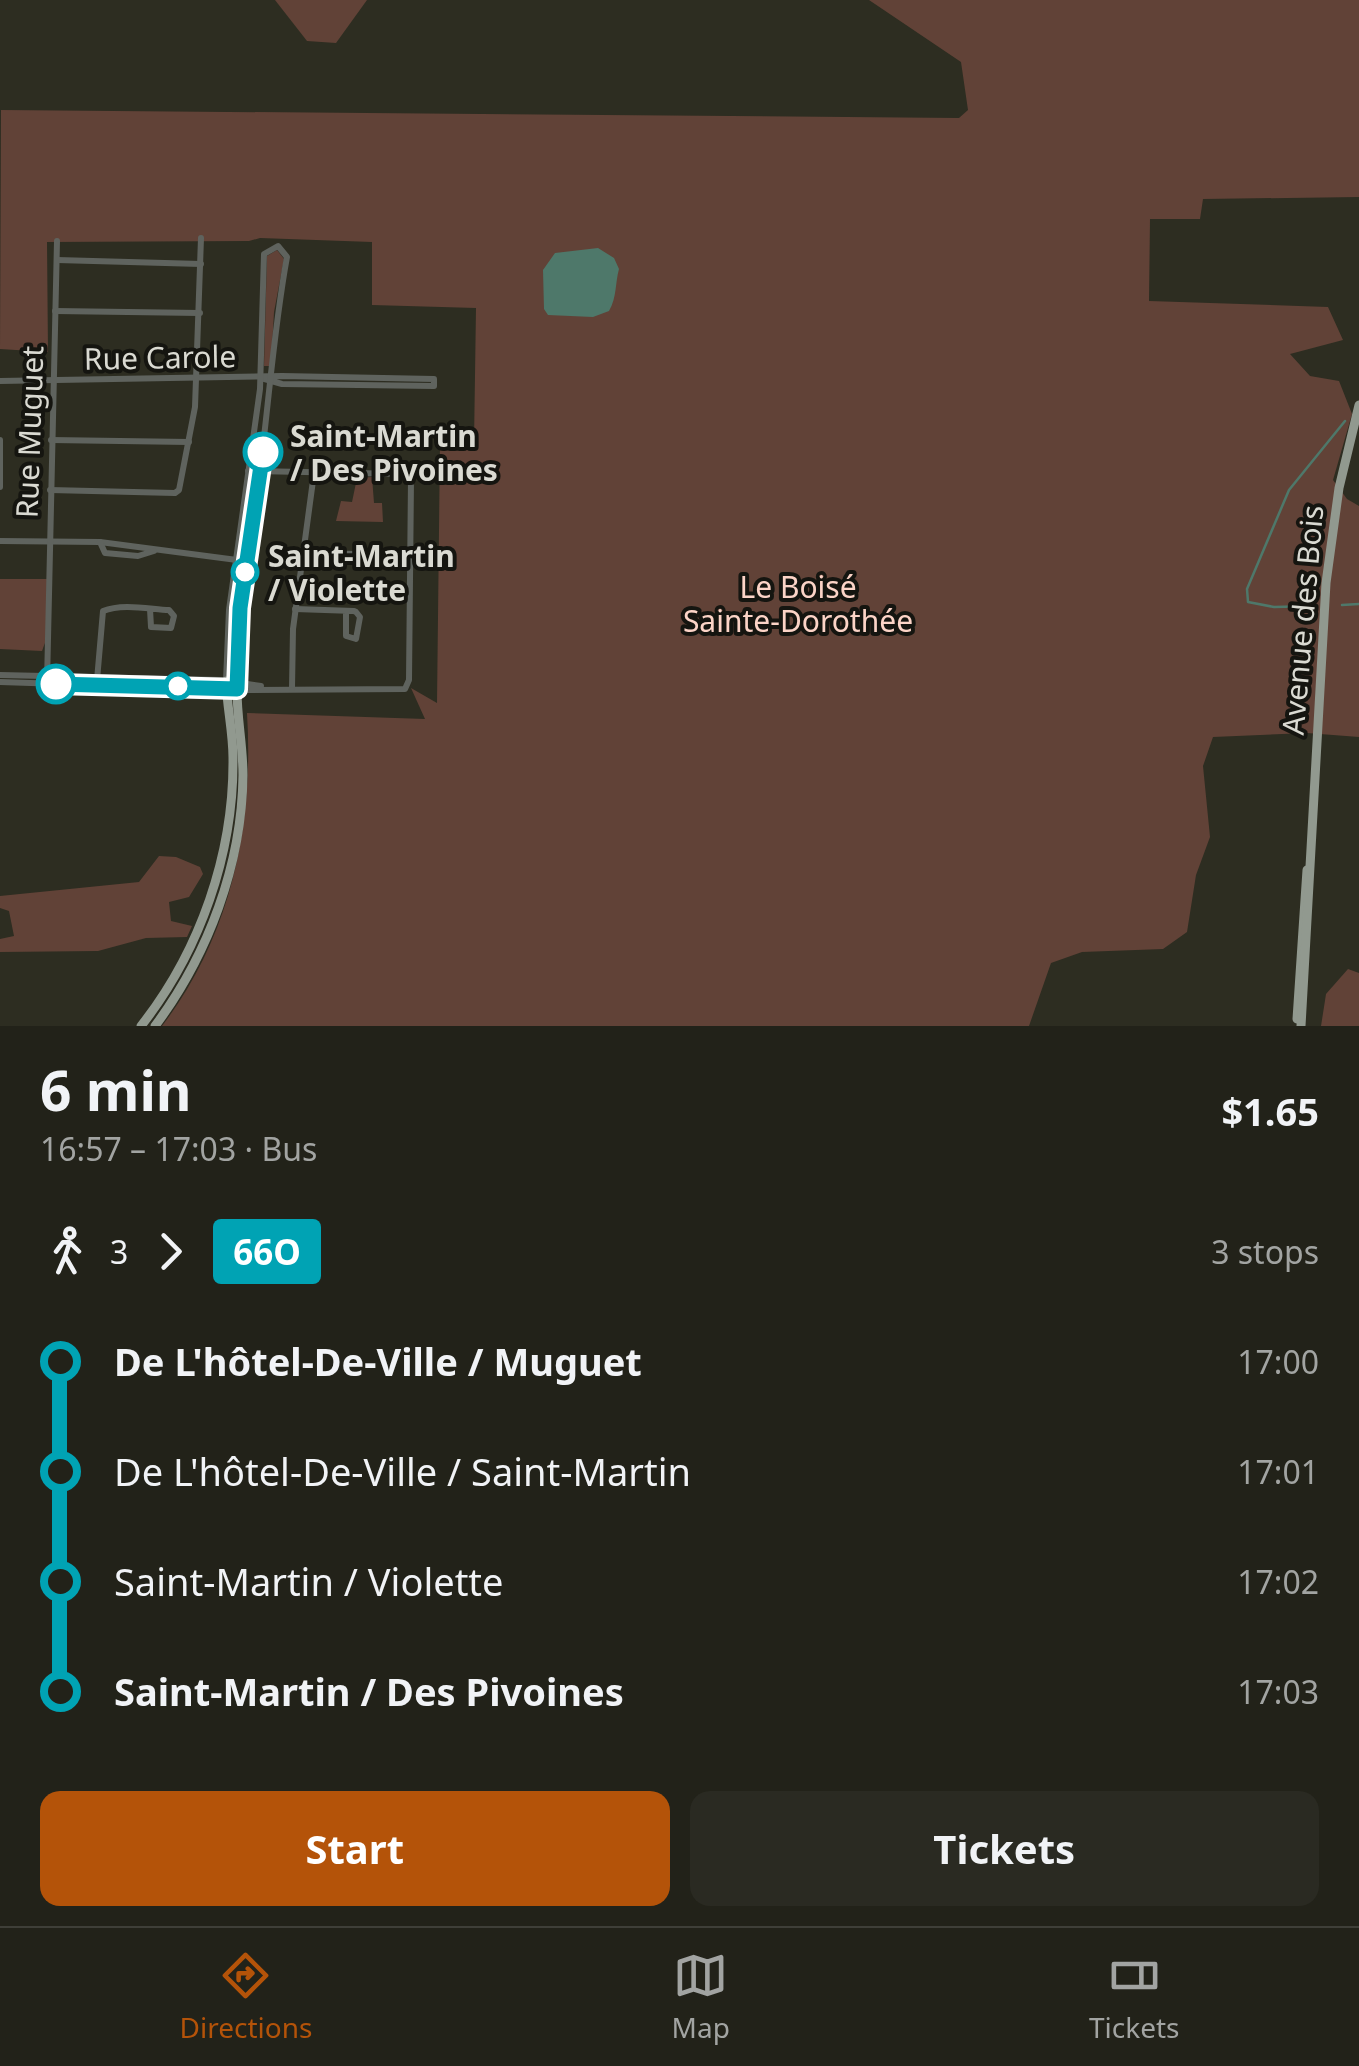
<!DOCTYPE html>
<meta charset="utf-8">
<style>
:root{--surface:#222219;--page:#2a2a22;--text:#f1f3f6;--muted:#a2a4a2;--line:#3f3f38;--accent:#b45309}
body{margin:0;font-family:"Noto Sans",sans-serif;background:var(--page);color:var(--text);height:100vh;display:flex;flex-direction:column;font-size:38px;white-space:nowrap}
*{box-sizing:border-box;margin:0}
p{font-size:32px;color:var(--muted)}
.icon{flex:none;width:55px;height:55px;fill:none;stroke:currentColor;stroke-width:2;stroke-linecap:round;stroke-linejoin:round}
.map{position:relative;height:1026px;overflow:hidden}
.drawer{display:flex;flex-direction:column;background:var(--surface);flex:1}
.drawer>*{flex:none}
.badge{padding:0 20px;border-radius:8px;font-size:35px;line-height:65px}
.map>.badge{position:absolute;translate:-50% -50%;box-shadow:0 0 0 5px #fff}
.legs{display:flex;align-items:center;gap:15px;height:110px;padding:0 40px;font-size:32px}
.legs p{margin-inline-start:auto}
.summary{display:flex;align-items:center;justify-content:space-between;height:170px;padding:0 40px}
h1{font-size:55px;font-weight:700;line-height:75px}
.button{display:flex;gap:20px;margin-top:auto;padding:20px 40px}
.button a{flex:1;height:115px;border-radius:20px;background:var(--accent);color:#fff;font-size:40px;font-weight:700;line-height:115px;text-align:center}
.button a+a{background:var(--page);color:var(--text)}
ul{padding:0 40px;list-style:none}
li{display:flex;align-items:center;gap:35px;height:110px;font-size:38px}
li i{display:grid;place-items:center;width:15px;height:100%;margin:0 12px;background:currentColor}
li i::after{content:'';width:25px;height:25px;margin:-12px;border:8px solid;border-radius:50%;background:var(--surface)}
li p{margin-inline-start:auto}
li:first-child i{background:linear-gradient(#0000 50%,currentColor 0)}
li:last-child i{background:linear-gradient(currentColor 50%,#0000 0)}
.menu{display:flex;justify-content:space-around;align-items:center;height:140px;border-top:2px solid var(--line);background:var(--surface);font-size:28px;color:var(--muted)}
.menu a{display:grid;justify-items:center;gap:5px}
.menu .current{color:var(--accent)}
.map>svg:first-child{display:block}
.green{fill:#614237}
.water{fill:#4e786a}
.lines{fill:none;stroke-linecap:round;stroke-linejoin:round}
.stream{stroke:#4e786a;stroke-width:2.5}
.minor{stroke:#5f635e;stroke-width:6}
.major{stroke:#91998f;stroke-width:9}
.line-1-casing{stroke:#fff;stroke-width:22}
.line-1{stroke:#00a3b4;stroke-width:15}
.stop-1-dot{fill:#fff;stroke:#00a3b4;stroke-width:5}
.labels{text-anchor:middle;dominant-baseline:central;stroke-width:8;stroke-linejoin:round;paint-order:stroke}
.street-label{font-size:30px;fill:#dadad2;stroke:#151510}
.stop-label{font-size:30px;font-weight:bold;fill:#dadad2;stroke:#151510;text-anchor:start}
.park-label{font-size:30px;fill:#fcd4c7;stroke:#151510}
</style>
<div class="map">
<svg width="1359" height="1026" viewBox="0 0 1359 1026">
<rect width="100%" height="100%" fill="#2d2d21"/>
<g class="green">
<polygon points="275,0 367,0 336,43 307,41"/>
<path d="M869,0H1359V197L1203,199L1200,219H1150L1149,301L1328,307L1343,340L1290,354L1310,376L1339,381L1352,414L1333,480L1347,499L1359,506V737L1307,733L1213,737L1203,766L1210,837L1196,875L1187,932L1163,949L1082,952L1051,963L1029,1026H162C231,936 254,825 247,713L425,719L411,688L437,703L440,443L474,442L476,308L372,305V242L260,238L249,241L47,242L48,352L0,349L1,110L959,118L968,110L961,62Z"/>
<polygon points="277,250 284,259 274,312 271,366 264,366 267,256"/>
<polygon points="372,477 374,503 382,503 383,522 336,521 341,501 352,502 357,478"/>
<polygon points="0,579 47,579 46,640 42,651 0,649"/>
<polygon points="159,856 176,857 200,867 203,874 189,897 169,902 171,921 192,926 187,937 146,938 98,951 0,952 0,939 14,936 9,911 0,908 0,896 139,882"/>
<polygon points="1348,969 1359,973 1359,1026 1321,1026 1326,994"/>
</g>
<path class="water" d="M598,248L614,258L619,269C615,283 617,297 609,311L593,317L548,315L544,309L543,270L555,253Z"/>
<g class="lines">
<g class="stream">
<polyline points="1342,605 1359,604"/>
<polyline points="1315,606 1274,607 1248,602 1247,589 1289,490 1345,421"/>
</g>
<g class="minor">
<polyline points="57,260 201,264"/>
<polyline points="55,311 200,313"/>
<polyline points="0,381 282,376 434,379 434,386 282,384 261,378"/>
<polyline points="0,440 0,487"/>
<polyline points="51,440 189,442"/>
<polyline points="50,490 175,493 179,490 195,407 201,238"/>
<polyline points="0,541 100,542 237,560"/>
<polyline points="100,542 105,553 138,556 154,551"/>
<polyline points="303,553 412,555"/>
<polyline points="295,609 354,611 356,612 360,617 356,639 346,636 346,611"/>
<polyline points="0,675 221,680 261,686"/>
<path d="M97,680L103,611C122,603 149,609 169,610L174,616L171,628L151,627L150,609"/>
<path d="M226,681L229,610L260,389L264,254L278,246L287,257C275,322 270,388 262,454C253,531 240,605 237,683"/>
<polyline points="0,682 246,690 405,689 409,680 411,479 403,474 248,471"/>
<polyline points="47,683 57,241"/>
<polyline points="292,688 293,629 314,473"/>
</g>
<g class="major">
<polyline points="1297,1019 1307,870"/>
<path d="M141,1026C200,951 234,854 233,758C233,732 227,707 226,681"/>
<path d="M155,1026C208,955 242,865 243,775C243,744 236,714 237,683"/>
<polyline points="1301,1026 1326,583 1339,488 1359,405"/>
</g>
</g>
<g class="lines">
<g class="line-1-casing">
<polyline id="line-1" points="56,684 237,689 240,608 263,452"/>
</g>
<use href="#line-1" class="line-1"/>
</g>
<g class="stop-1-dot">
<circle cx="263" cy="452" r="18"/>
<circle cx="245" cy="572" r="12"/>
<circle cx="56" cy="684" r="18"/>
<circle cx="178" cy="686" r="12"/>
</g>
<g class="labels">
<g class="street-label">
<text transform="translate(160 357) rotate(-1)">Rue Carole</text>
<text transform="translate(29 432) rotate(-88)">Rue Muguet</text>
<text transform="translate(1302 620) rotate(-85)">Avenue des Bois</text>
</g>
<g class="stop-label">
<text x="290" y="435">Saint-Martin<tspan x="290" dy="34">/ Des Pivoines</tspan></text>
<text x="268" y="555">Saint-Martin<tspan x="268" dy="34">/ Violette</tspan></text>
</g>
<g class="park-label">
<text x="798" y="586">Le Boisé<tspan x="798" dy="34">Sainte-Dorothée</tspan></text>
</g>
</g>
</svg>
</div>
<section class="drawer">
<div class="summary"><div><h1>6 min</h1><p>16:57 – 17:03 · Bus</p></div><b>$1.65</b></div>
<div class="legs"><svg class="icon" aria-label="walk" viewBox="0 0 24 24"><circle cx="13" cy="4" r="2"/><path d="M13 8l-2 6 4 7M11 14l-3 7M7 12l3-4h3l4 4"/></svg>3<svg class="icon" aria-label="forward" viewBox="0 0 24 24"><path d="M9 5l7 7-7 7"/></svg><b class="badge" style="background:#00a3b4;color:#fff">66O</b><p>3 stops</p></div>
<ul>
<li><i style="color:#00a3b4"></i><b>De L'hôtel-De-Ville / Muguet</b><p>17:00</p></li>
<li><i style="color:#00a3b4"></i><span>De L'hôtel-De-Ville / Saint-Martin</span><p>17:01</p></li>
<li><i style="color:#00a3b4"></i><span>Saint-Martin / Violette</span><p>17:02</p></li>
<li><i style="color:#00a3b4"></i><b>Saint-Martin / Des Pivoines</b><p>17:03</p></li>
</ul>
<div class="button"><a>Start</a><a>Tickets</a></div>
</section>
<nav class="menu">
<a class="current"><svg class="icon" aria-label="directions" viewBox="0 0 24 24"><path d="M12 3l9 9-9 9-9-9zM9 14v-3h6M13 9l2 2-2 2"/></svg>Directions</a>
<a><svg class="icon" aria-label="map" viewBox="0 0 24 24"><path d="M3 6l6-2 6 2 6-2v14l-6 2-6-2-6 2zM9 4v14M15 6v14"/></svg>Map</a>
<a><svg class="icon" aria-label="tickets" viewBox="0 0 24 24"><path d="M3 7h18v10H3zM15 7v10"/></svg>Tickets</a>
</nav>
